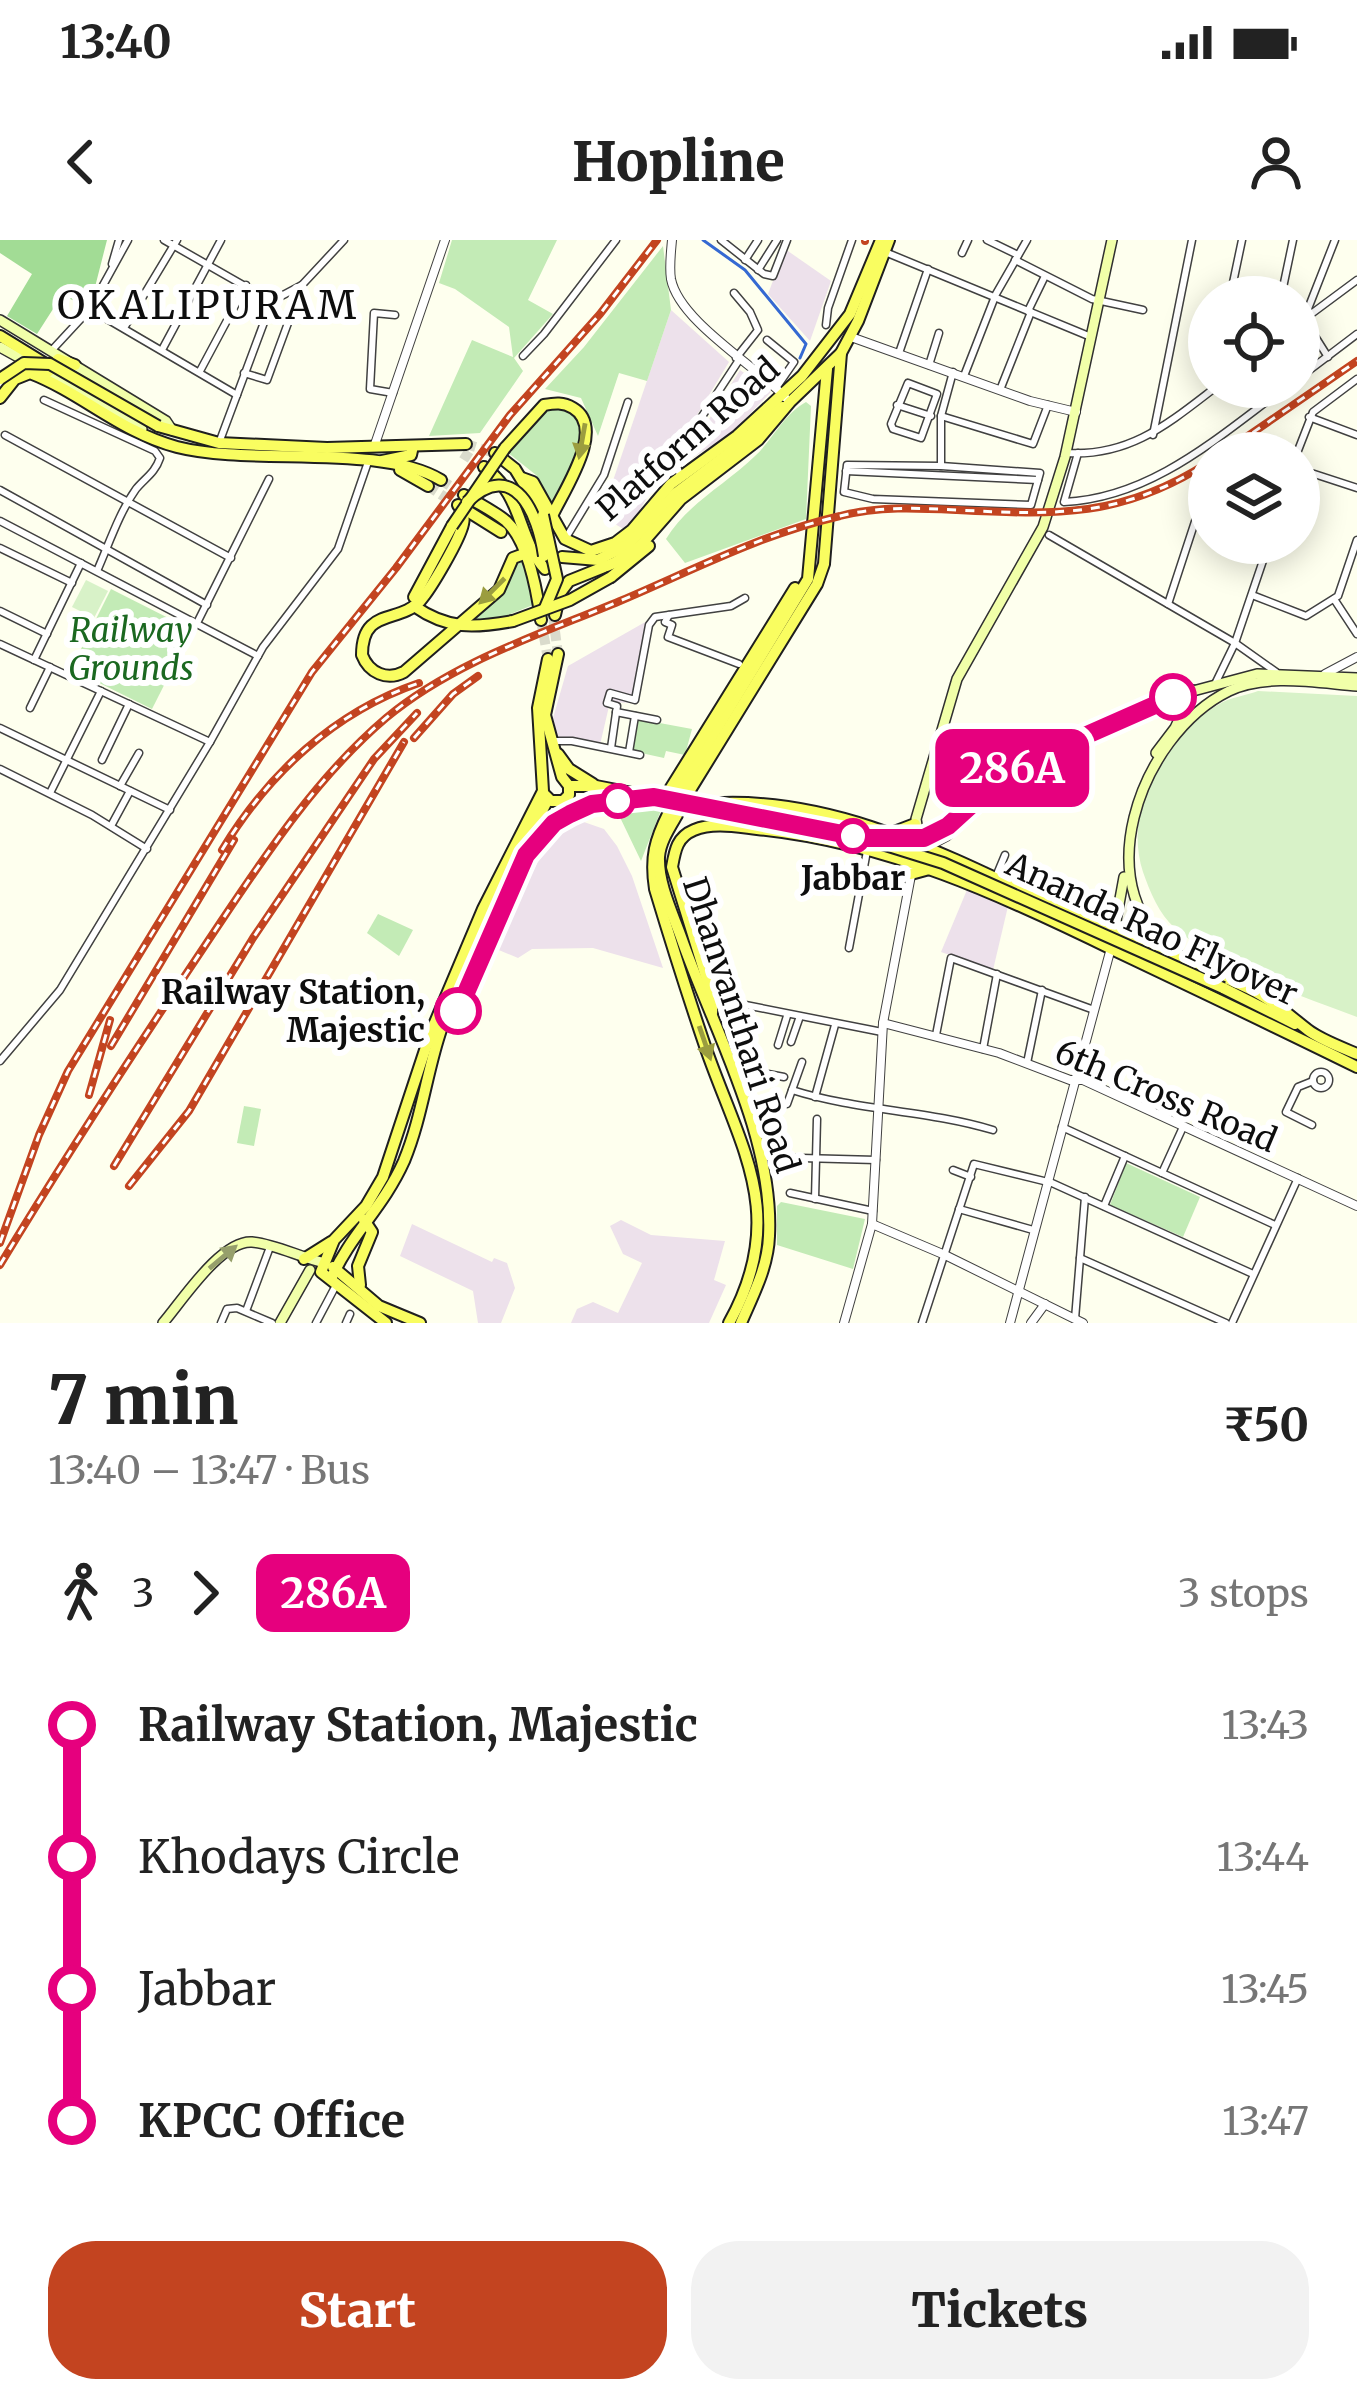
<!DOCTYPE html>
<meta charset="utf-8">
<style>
:root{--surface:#fff;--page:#f2f2f2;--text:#222;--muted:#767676;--accent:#c34420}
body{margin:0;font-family:Merriweather,serif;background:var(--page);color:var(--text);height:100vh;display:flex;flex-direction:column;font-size:45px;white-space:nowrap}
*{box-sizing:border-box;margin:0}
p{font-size:39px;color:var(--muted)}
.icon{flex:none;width:66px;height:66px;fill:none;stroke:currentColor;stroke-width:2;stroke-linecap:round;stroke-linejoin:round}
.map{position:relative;height:1083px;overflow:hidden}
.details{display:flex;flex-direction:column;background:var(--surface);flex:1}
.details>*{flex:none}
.badge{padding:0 24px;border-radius:18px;font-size:42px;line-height:78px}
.controls{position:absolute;left:1188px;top:36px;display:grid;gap:24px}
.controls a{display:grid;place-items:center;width:132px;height:132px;border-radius:50%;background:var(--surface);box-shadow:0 6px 30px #0003;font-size:60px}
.map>.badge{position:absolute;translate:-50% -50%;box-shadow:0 0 0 6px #fff}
.legs{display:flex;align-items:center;gap:18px;height:132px;padding:0 48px;font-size:39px}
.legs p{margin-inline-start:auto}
.head{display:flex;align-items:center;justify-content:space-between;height:204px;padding:0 48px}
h1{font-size:66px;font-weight:800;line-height:90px}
.action{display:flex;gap:24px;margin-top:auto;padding:24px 48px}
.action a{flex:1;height:138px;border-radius:48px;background:var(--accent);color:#fff;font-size:48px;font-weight:800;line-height:138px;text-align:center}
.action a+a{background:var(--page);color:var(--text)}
ul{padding:0 48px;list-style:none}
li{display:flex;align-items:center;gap:42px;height:132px;font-size:45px}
li i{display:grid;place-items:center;width:18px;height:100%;margin:0 15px;background:currentColor}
li i::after{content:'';width:30px;height:30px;margin:-15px;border:9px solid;border-radius:50%;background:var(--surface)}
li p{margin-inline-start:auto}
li:first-child i{background:linear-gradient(#0000 50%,currentColor 0)}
li:last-child i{background:linear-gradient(currentColor 50%,#0000 0)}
.status{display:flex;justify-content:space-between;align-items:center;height:84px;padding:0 60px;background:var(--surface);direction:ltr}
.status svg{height:33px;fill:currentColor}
header{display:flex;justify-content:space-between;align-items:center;height:156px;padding:0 48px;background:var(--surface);font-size:54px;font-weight:800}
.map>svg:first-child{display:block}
.industrial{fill:#ede1eb}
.green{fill:#c3ebb6}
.forest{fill:#a2dc95}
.pitch{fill:#d8f2c8}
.plaza{fill:#efefdd}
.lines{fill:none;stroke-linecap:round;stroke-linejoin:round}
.stream{stroke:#3569d2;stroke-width:3}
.primary-tunnel{stroke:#dadbcc;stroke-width:10;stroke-dasharray:10 5;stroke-linecap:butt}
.minor-casing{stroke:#414141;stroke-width:9}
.tertiary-casing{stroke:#414141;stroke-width:10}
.secondary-casing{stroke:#303030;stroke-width:12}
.primary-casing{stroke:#1f1f1f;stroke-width:14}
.minor{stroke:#fff;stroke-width:6}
.tertiary{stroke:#fff;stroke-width:8}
.secondary{stroke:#f1ffa9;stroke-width:9}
.primary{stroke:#f9fd60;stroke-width:10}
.rail-casing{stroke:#c34420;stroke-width:8}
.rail{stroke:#fff;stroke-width:3;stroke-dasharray:9;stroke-linecap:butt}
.secondary-bridge-casing{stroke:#303030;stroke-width:12;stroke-linecap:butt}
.primary-bridge-casing{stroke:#1f1f1f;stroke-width:14;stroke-linecap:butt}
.secondary-bridge{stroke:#f1ffa9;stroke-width:9}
.primary-bridge{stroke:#f9fd60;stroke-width:10}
.oneway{fill:#9b9d3f}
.oneway2{fill:#969f6b}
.line-1-casing{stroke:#fff;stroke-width:27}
.line-1{stroke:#e6007e;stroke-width:18}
.stop-1-dot{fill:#fff;stroke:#e6007e;stroke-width:6}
.labels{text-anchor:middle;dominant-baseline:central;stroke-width:12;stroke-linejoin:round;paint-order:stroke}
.street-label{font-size:33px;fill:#0e0e0e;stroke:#fff}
.park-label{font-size:33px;font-style:italic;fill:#1b6820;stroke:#fff}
.stop-label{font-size:33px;font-weight:bold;fill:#0e0e0e;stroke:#fff}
.quarter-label{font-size:39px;letter-spacing:3px;fill:#0e0e0e;stroke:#fff}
</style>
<div class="status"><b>13:40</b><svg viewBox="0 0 49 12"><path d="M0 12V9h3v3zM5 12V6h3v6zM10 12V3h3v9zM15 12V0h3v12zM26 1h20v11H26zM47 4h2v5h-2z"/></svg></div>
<header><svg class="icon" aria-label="back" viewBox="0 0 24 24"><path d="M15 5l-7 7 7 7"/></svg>Hopline<svg class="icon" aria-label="person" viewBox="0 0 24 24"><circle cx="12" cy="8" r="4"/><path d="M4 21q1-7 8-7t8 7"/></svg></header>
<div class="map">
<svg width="1357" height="1083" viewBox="0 0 1357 1083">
<rect width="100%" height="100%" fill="#feffee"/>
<g class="industrial">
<polygon points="785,9 831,41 810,101 768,54"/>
<polygon points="671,70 729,122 627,291 601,276"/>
<polygon points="740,130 771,152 731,193 679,227"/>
<polygon points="647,381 632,463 610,462 599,509 559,503 553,478 568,426"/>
<polygon points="581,581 604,589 617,606 632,636 663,728 593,708 532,709 518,718 494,708 548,602 568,585"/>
<polygon points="969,645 1009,662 993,730 941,712"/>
<polygon points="621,980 651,995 725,1001 714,1040 726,1045 709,1083 571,1083 577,1069 593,1062 618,1073 642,1023 623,1014 610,986"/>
<polygon points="412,984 492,1022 494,1018 507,1023 515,1048 501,1083 478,1083 473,1051 400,1016"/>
</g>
<g class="green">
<polygon points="452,0 557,0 528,60 553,74 514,118 523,131 480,193 429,196 472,100 513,117 509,87 455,49 439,43"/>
<polygon points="663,6 671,70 647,141 619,133 598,196 581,158 545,149 584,107"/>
<path d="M806,162L811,166L806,279L685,323L666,299C687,264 725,245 755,216C774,198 783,175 806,162Z"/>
<path d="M554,167C608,177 568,235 553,265L536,235L507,212L541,171Z"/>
<polygon points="522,322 530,342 533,365 503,377 464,383 501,353 515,323"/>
<polygon points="111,349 192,390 152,469 71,429"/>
<polygon points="638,479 692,489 685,515 666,511 664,518 632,511"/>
<polygon points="647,562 663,565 641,621 616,569 611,567"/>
<polygon points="378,674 413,690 399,716 367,693"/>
<polygon points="244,866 261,869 254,906 237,903"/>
<polygon points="1126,923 1200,957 1183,997 1110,965"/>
<polygon points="781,962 865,979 853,1029 777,1005 777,966"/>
</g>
<polygon class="forest" points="0,0 107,0 95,47 85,66 62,55 37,94 7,76 32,34 0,13"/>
<g class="pitch">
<polygon points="86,340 108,351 94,378 72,367"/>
<path d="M1258,451L1357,456V777C1296,754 1225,731 1175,688C1159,674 1150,652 1143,632C1122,567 1165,493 1223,462C1233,457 1247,455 1258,451Z"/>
</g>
<polygon class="plaza" points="1129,655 1149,696 1165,712 1119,691"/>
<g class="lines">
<polyline class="stream" points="703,0 745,30 806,104 800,118"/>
<g class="primary-tunnel">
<polyline points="466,204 495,213"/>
<polyline points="462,213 484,227"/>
<polyline points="441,240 464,255"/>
<polyline points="428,246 457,265"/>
<polyline points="553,376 558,414"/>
<polyline points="541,380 548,419"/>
</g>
<g class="minor-casing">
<g id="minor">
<polyline points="164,0 271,61"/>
<polyline points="721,0 764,34 773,36 787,0"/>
<polyline points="987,0 1018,15"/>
<polyline points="885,12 1091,97"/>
<polyline points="962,13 968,0"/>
<polyline points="745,20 758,0"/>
<polyline points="1015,20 1092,59 1143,70"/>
<polyline points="112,24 119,0"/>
<polyline points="758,30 777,0"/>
<polyline points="734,53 750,72 758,90 736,118"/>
<polyline points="1230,57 1242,0"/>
<polyline points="1281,57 1293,0"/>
<polyline points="272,61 302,45 344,0"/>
<polyline points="90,69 237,155"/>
<polyline points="1028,71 1045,36"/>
<polyline points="1299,83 1357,40"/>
<polyline points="826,85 828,68 852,0"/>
<polyline points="124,88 177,0"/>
<polyline points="767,100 794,122 776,148"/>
<polyline points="163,108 221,0"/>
<polyline points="52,110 90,69 128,0"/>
<polyline points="899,113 928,29"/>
<polyline points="523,116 544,94 616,0"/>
<polyline points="1328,117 1304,79 1335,0"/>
<polyline points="929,125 939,93"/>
<polyline points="200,131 246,45"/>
<polyline points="244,133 267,140 302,45"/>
<polyline points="964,136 996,54 1027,0"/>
<polyline points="1299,138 1357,94"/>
<polygon points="908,143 937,154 921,198 893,189 891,184"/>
<polyline points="1000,150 1031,72"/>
<polyline points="393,153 370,149 374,73 395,75"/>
<path d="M44,160L155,211L160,218C155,233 145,238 136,249C119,273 109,304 97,331"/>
<polyline points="897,165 931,176"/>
<polyline points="941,176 1033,204 1048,165"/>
<polyline points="1309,177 1357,195"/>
<polyline points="5,195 231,318"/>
<polyline points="1153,195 1192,0"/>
<polyline points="219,203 272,61"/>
<path d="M1066,213C1130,217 1169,183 1216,147"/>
<path d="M1078,213L1064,262C1152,258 1219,196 1286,147"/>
<polyline points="1297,213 1313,172 1357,139"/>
<polygon points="847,225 941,226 1040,233 1031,265 873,259 844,252"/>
<polyline points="941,226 941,176 953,132"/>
<polyline points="1299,229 1357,248"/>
<polyline points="846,231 1038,240"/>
<polyline points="680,235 676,223 678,213 739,120"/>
<polyline points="0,250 207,365"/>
<polyline points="0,281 258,416"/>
<polyline points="1049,295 1235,403 1276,432"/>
<polyline points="567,296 604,235 628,162"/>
<polyline points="0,308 72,343"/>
<polyline points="1252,355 1306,376 1338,356 1357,300"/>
<polyline points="1334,359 1357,394"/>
<polyline points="1168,364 1206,248"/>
<polyline points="0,371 47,394"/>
<polyline points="669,375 665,382 672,385 668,397 739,424"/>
<polyline points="197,383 269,239"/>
<polyline points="0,404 210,502"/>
<polyline points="34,420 81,323"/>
<polyline points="1216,442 1235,403 1269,303"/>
<polyline points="30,468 50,427"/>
<polyline points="616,472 657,480"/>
<polyline points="0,488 170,570"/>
<polyline points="555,501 572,501 640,515"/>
<polyline points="611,508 617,466 607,463 610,453 635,460 649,385 655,377 731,366 745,358"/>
<polyline points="629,512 635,476"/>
<polyline points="102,520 129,464"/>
<polyline points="934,520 970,545"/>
<polyline points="0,529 92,575 147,609"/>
<polyline points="120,546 139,513"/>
<polyline points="50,553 101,451"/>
<polyline points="111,586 130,551"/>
<polyline points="995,639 1005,615"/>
<polyline points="849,708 867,611"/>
<polyline points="715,759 882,792"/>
<polyline points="936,795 951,718 1094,770"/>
<polyline points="791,802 799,779"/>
<polyline points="778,805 787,776"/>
<polyline points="983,809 997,734"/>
<polyline points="0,821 60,750 210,502 263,407 338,309 368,222"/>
<polyline points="1027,823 1042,750"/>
<polyline points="736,828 784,837"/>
<circle cx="1321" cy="840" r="8"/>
<path d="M792,850C858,871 927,870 993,890"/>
<polyline points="815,857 835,785"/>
<polyline points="787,864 802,822"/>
<polyline points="1312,885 1286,872 1298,847 1313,841"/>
<polyline points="1062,887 1275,985"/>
<polyline points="764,917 876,920"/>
<polyline points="953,930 971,937"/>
<polyline points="1162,933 1183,887"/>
<polyline points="790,953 873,971"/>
<polyline points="815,959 817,879"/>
<polyline points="1104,966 1125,916"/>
<polyline points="959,969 1033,990"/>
<polyline points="1080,1018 1226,1083"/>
<polyline points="246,1071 270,1007"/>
<polyline points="1075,1079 1085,957"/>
<polyline points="221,1083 227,1069 237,1068 272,1083"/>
<polyline points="316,1083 334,1049"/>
<polyline points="346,1083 350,1074"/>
<polyline points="922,1083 974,924 1052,943 1253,1034"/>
<polyline points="1232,1083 1298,938"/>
</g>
</g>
<g class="tertiary-casing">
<g id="tertiary">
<path d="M672,0C671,12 669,27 671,39C679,81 756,126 785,157"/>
<polyline points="851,97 1030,161 1076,172"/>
<polyline points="374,207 445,0"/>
<polyline points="1325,434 1357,417"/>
<polyline points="883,783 999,813 1070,840 1083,840 1357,966"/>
<polyline points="872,984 945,1015 1083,1083"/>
<polyline points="844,1083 872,984 883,783 912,630"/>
<polyline points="1010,1083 1111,708"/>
<polyline points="1031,1083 1045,1064"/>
</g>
</g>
<g class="secondary-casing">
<g id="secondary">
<polyline points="1112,0 1065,217 1043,287 957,439 916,579 920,603 931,604 946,596 1028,521 1178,455 1257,434 1357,438"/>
<polyline points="0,80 166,181 172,190"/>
<polyline points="0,107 29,123"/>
<polyline points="52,136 142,189"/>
<polyline points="1156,513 1175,488 1193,450"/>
<polyline points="984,551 1023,523"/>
<polyline points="1113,697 1124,637"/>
<path d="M1183,717C1081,656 1139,495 1229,451C1266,433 1318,443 1357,446"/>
<path d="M163,1083C182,1061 221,1000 252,1002C276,1004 301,1018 325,1023"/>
<polyline points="280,1083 310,1030"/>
</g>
</g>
<g class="primary-casing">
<g id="primary">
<polyline points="0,96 44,123 42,132 30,133"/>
<polyline points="48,132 58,119 75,125"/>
<path d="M0,158L15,139L30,133C82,153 120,192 177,207C251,226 379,203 441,240"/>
<polyline points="158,186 219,203 327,208 466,204"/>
<path d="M505,208L544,165C555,163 563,162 573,168C607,188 564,250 552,276"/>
<polyline points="495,213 515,229 543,275"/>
<polyline points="382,221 411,215 413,206"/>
<path d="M484,227C524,256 517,298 545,329"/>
<polyline points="400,230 428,246"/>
<polyline points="522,238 533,242 565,299 591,311 615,303 632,290 671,244 737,196 802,136 850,74 881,0"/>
<path d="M464,255C478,263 494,271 506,281C528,301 537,351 541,380"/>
<polyline points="458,265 501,292"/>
<path d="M459,266C462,273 465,276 463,284C460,299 431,349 420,361C399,384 362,367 362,415C369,433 387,441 404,432L499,350L513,318L524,314"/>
<polyline points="562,317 598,320 629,304 676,253 737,207 782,167"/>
<polyline points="611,337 649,306"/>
<polyline points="414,357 452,286"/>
<path d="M414,366C448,390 475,388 513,381"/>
<polyline points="555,375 560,353 569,341 614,323 639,307 681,259 758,200 790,162 841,113 858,81 889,0"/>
<polyline points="558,414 545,475 562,537 569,546"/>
<polyline points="558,514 569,529 593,544"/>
<polyline points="569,546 596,546 863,598"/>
<polyline points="678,553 808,339 827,129"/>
<polyline points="545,555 551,561 563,561 569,555 569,546"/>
<polyline points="687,555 817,344 824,324 841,113"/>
<polyline points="664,559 795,348"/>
<path d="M695,565C839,548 977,632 1103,689C1153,712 1207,727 1256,752C1276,763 1290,776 1308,790C1321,800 1341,807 1357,814"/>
<path d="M669,572C655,600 650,617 655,649C671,702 688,756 706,809C741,909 789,976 729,1083"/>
<path d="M677,575C670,587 660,602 659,617C658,643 672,672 681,697C713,789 774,896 769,996C768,1027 753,1055 741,1083"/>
<polyline points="894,592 915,584"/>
<polyline points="911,634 933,628"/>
<polyline points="1223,748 1295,784"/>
<path d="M712,773L713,759L672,627C675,610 677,597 694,590C713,582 738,587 757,589C887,602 1002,655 1118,712C1198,750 1278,788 1357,827"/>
<polyline points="304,1019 331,1002"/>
<polyline points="333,1027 379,1066 420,1083"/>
<path d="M331,1039C350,995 383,968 404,921C421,880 426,837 439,796C462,719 512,632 548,559"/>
<polyline points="360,1045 358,1026 372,992 364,980"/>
<polyline points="386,1083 321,1032 334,1000 366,966 383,937 431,792 483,669 543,551 538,468 548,419"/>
</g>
</g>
<use href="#minor" class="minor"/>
<use href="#tertiary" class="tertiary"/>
<use href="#secondary" class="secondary"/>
<use href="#primary" class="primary"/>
<g class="rail-casing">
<g id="rail">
<polyline points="865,1 865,0"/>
<polyline points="1223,213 1357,121"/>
<polyline points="414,498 453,454 478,436"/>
<path d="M222,610C268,534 334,472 419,443"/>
<polyline points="111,806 234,600"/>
<polyline points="89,855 110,780"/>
<polyline points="114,926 253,698 374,519 417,473"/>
<polyline points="129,946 189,871 404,502"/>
<polyline points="0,1003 39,895 68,831 312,432 396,328 510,175 600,74 657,0"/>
<path d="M0,1025C66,916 135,810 206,704C259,625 312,541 386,478C453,422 541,394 620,361C693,330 762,294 840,276C879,266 917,268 957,270C1056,275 1123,278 1209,222"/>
</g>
</g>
<use href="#rail" class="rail"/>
<g class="secondary-bridge-casing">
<path id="secondary-bridge" d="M875,599C933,602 943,590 984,551"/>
</g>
<g class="primary-bridge-casing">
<g id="primary-bridge">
<polyline points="0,139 24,123 50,124 158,186"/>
<path d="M467,262C515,217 538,274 544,316"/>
<polyline points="543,275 557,339 545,368"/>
<polyline points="452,286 505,208"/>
<polyline points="513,381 570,360 611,337"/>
<polyline points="863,598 943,623 1223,748"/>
</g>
</g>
<use href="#secondary-bridge" class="secondary-bridge"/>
<use href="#primary-bridge" class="primary-bridge"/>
</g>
<defs><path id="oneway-solid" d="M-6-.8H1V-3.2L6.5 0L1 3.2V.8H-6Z" transform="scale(3)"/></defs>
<g class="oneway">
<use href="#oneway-solid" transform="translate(582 201) rotate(100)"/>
<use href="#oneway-solid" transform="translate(492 351) rotate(135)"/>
<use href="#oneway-solid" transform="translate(705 803) rotate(71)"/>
</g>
<use class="oneway2" href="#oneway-solid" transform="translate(223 1017) rotate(-40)"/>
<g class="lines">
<g class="line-1-casing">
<polyline id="line-1" points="458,771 526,615 554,583 570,574 592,564 654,557 863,598 924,598 948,586 1012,528 1173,457"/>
</g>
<use href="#line-1" class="line-1"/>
</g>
<g class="stop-1-dot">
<circle cx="1173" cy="457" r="21"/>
<circle cx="618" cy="561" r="15"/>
<circle cx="853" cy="596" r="15"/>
<circle cx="458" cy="771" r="21"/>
</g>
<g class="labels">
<g class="street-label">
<text transform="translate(688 199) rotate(-41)">Platform Road</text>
<text transform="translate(1152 689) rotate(25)">Ananda Rao Flyover</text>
<text transform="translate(741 785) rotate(72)">Dhanvanthari Road</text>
<text transform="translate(1166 856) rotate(23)">6th Cross Road</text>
</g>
<g class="park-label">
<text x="131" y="390">Railway<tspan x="131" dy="38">Grounds</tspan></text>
</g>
<g class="stop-label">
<text x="853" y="638">Jabbar</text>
<text x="425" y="752" text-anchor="end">Railway Station,<tspan x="425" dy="38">Majestic</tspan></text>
</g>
<g class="quarter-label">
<text x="208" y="65">OKALIPURAM</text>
</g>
</g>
</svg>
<div class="controls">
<a><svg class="icon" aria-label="locate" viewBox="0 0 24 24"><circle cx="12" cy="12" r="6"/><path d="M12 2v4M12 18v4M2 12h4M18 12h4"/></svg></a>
<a><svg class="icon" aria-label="layers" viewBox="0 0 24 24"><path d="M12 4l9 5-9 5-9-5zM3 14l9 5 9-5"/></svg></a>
</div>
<b class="badge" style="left:1012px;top:528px;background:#e6007e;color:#fff">286A</b>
</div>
<section class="details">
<div class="head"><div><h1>7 min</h1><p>13:40 – 13:47 · Bus</p></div><b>₹50</b></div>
<div class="legs"><svg class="icon" aria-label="walk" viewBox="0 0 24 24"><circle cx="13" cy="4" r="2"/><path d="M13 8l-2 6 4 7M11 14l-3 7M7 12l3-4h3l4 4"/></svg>3<svg class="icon" aria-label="forward" viewBox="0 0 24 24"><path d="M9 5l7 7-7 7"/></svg><b class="badge" style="background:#e6007e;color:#fff">286A</b><p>3 stops</p></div>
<ul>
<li><i style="color:#e6007e"></i><b>Railway Station, Majestic</b><p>13:43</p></li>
<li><i style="color:#e6007e"></i><span>Khodays Circle</span><p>13:44</p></li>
<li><i style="color:#e6007e"></i><span>Jabbar</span><p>13:45</p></li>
<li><i style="color:#e6007e"></i><b>KPCC Office</b><p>13:47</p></li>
</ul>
<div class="action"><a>Start</a><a>Tickets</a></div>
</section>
